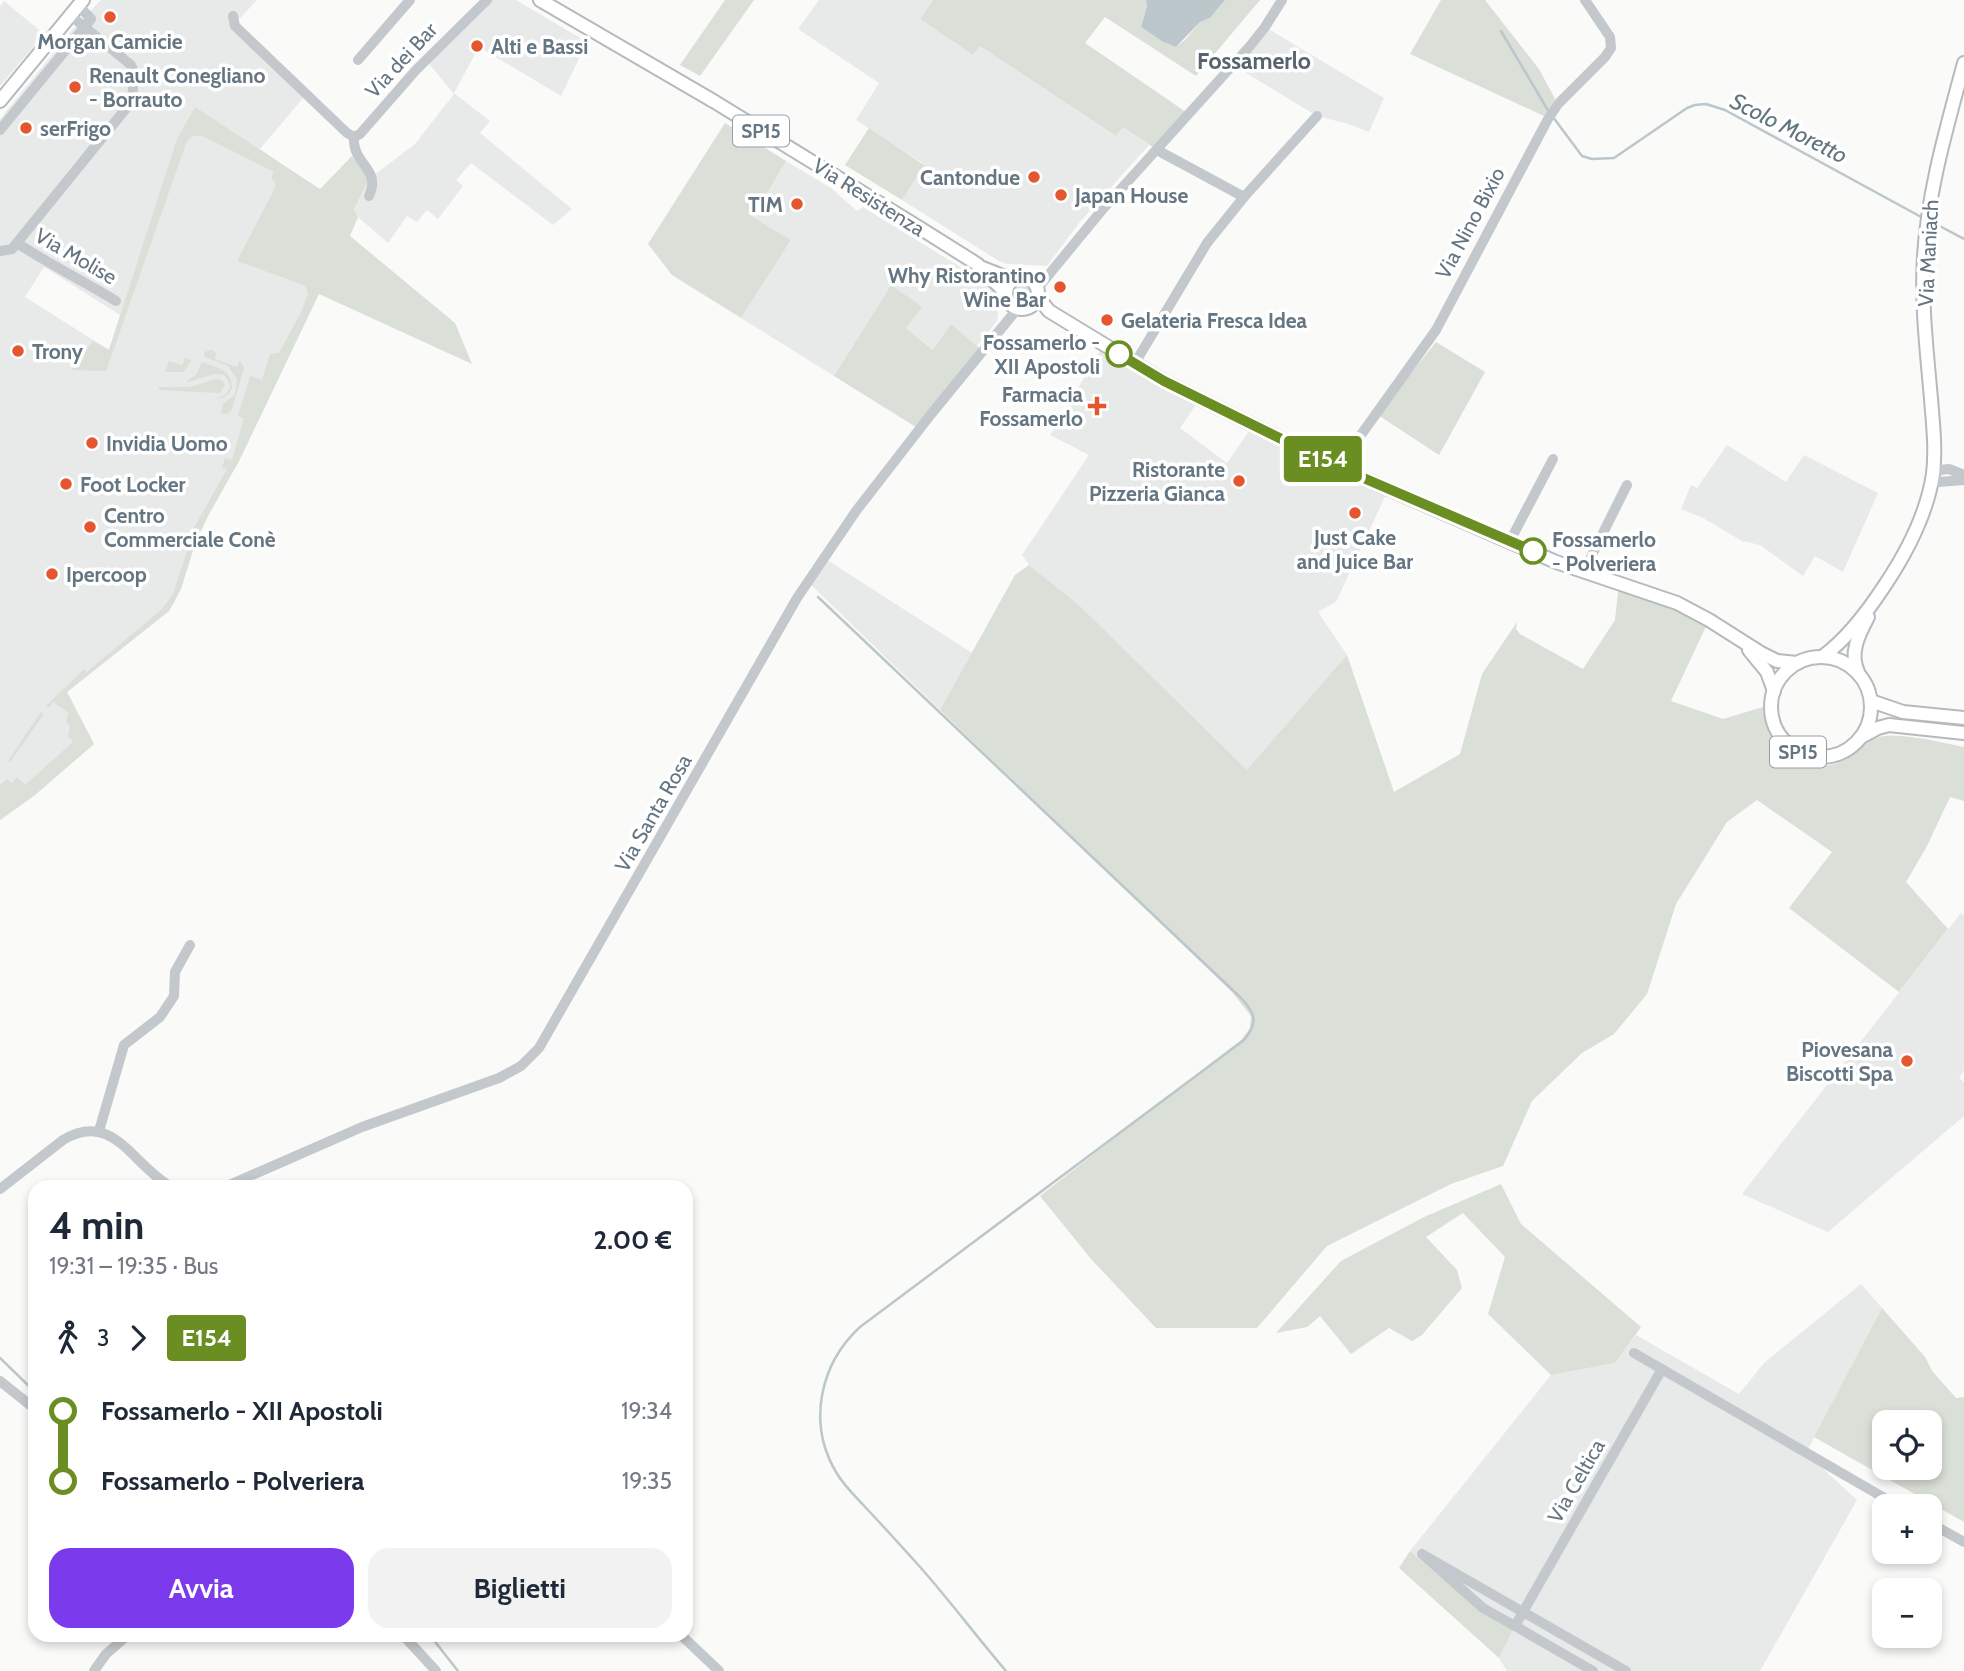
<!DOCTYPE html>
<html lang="it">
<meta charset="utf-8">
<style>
:root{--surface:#fff;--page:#f2f2f3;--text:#1f2937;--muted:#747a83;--accent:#7c3aed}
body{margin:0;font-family:Cabin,sans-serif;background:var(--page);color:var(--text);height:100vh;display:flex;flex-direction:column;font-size:26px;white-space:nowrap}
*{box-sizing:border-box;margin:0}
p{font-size:23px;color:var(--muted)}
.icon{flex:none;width:38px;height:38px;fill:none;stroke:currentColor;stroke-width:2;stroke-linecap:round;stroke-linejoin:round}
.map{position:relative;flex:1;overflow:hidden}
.side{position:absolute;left:28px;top:1180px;width:665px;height:462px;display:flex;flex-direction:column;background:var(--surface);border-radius:21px;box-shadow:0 4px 10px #0003}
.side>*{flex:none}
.badge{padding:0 14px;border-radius:5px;font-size:24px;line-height:46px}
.tools{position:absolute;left:1872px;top:1410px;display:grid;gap:14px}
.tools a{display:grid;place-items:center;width:70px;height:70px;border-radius:14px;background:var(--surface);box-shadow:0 4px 10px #0003;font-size:35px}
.map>.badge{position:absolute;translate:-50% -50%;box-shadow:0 0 0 4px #fff}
.legs{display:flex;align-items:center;gap:10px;height:77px;padding:0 21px;font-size:23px}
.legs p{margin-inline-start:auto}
.overview{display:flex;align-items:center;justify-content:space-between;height:119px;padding:0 21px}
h1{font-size:38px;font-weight:700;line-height:52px}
.primary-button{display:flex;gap:14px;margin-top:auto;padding:14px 21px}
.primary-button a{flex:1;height:80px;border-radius:21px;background:var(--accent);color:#fff;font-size:28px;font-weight:700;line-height:80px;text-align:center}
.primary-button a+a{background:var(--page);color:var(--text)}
ul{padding:0 21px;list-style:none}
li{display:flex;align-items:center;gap:24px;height:70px;font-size:26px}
li i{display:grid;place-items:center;width:10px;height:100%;margin:0 9px;background:currentColor}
li i::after{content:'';width:18px;height:18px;margin:-9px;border:5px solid;border-radius:50%;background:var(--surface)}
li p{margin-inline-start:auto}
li:first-child i{background:linear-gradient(#0000 50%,currentColor 0)}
li:last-child i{background:linear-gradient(currentColor 50%,#0000 0)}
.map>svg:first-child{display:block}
.built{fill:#e8e9e9;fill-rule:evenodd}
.green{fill:#dadfd7;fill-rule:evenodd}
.water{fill:#bbc7cb}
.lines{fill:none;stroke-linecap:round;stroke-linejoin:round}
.stream{stroke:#bbc7cb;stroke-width:2.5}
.major-casing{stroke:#b5babe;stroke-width:16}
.minor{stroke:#c3c8cc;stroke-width:10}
.major{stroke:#fff;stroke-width:12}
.line-1-casing{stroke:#fff;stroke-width:16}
.line-1{stroke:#6b8e23;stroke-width:10}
.poi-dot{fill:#e4572e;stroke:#fff;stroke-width:2.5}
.stop-1-dot{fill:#fff;stroke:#6b8e23;stroke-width:3.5}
.labels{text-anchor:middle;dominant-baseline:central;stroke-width:7;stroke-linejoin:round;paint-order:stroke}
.shield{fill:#fff;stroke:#939fa8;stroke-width:2}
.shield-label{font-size:19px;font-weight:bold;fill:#657683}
.poi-label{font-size:21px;font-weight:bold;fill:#657683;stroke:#fff;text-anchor:start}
.street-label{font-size:21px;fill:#657683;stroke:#fff}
.stop-label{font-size:21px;font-weight:bold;fill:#657683;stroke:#fff;text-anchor:end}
.neighbourhood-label{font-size:23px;font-weight:bold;fill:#57646e;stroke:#fff}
.water-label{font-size:23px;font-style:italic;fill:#60757c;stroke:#fff}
</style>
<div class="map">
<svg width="1964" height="1671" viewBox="0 0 1964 1671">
<rect width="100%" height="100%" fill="#fafaf8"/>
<g class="built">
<path d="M101,0H257L232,27L304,97L260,149L294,173L319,293L239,461L209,514L196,541L175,601L169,611L67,692L94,744L35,795L0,820V119L73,29ZM44,267L120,315L109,350L25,297Z"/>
<polygon points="490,0 516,0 587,42 561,96 479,47 454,93 490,121 480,133 572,209 553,225 471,163 456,180 463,186 438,219 427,210 417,222 407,216 388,243 358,217 354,211 369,179 415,144 454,94 426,60"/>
<polygon points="819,0 933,0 920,19 973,55 980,46 1116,136 1123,127 1149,145 1079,223 1047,266 1007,264 999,261 902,200 924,164 856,120 879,83 798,29"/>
<polygon points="4,1 44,34 0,86 0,7"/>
<polygon points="1265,27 1384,98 1369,132 1345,123 1317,116 1233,65"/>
<polygon points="786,161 831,188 857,211 863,207 988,284 996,296 998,313 997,321 977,346 951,325 934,350 906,328 891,285 834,376 741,318 791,240 753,217"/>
<polygon points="1104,344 1200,399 1180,428 1227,463 1254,424 1388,490 1336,602 1318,612 1347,655 1248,771 1079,605 1029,565 1022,555 1089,455 1050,435"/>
<polygon points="1727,445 1786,482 1804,455 1878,493 1843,572 1815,556 1803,576 1760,545 1742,541 1703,518 1681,509 1691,485 1697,488"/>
<polygon points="824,558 972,653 940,710 808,582"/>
<polygon points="1961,913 1964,916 1964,1070 1959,1078 1964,1082 1964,1116 1828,1232 1742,1194"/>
<polygon points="1861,1284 1882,1308 1806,1453 1857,1500 1760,1671 1507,1671 1499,1658 1515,1626 1476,1607 1410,1551 1551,1375 1615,1363 1636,1335 1739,1394 1764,1363"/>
</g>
<g class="green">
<polygon points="725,0 754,0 700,76 680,65"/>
<polygon points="933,0 1146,0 1147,6 1141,27 1163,42 1176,47 1185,40 1200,22 1210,18 1225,0 1260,0 1196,76 1105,17 1085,43 1189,114 1157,150 1123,127 1116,136 980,46 973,55 920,19"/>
<polygon points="1441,0 1485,0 1539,69 1555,99 1544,116 1410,54"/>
<polygon points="195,107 320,189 352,156 369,179 354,210 358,217 350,236 455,323 472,364 319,294 239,461 209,514 196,541 181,589 169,611 67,692 94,744 35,795 0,820 0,785 7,779 12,783 17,777 25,785 73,742 68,736 70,727 66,720 69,713 53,702 49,708 46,706 84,669 87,672 162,609 173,594 187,551 182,549 227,469 222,468 225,458 232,460 244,418 238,416 250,376 262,380 270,354 279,353 300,314 308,294 306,287 301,284 237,261 275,188 275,182 271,178 274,172 203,136 192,136 187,141 106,371 72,370 93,341 109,350 177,139"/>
<polygon points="725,123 786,161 753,217 791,240 741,318 672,275 648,244"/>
<polygon points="869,128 924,165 902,200 845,165"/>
<circle cx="1022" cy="292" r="8"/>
<polygon points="891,285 922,307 906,328 933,350 951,324 984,352 919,429 834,376"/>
<polygon points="1436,342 1485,372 1439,455 1378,415"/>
<polygon points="211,350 216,352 215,359 237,367 240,360 244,368 232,409 227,414 221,414 223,404 235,395 237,379 228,366 205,357 204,352"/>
<polygon points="185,358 191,360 184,372 165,372 169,361 182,365"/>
<path d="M202,362C217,368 232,369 232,388C229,395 223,399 216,399L225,395L230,388C227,361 201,381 185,382L196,375Z"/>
<polygon points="216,379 221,380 225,384 220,393 159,390 159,387 191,387"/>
<path d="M1029,565L1079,605L1247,770L1347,655L1394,792L1460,754L1482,674L1517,622L1516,629L1520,634L1583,669L1615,620L1619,583L1709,620L1671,701L1723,719L1763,707C1764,744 1800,775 1838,763C1855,758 1864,739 1884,736C1910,734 1939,742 1964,747V801L1950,797L1927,846L1906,882L1948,929L1899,992L1789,908L1832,852L1757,800L1727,822L1676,904L1647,994L1614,1034L1582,1053L1532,1101L1503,1166L1451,1184L1327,1246L1257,1328H1156L1091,1259L1040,1196L1241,1040L1250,1028L1251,1016L1232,992L940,710L1015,575Z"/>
<polygon points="41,712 44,714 10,762 8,761"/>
<polygon points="1501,1184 1521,1224 1641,1327 1615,1363 1551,1375 1488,1314 1505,1257 1463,1213 1426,1237 1457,1270 1462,1288 1422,1335 1412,1341 1389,1328 1351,1354 1320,1316 1307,1327 1276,1333 1341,1261 1424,1217"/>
<path d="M1882,1308L1925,1357L1933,1372L1956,1398L1964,1397V1522L1814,1437ZM1885,1423H1930V1468H1885Z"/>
<polygon points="1410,1551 1476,1607 1515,1626 1499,1658 1399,1568"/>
</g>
<polygon class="water" points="1146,0 1225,0 1210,18 1200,22 1176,47 1163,42 1141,27 1147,6"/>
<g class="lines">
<g class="stream">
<polyline points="1501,31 1549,112"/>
<polyline points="1553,117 1582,156 1592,159 1614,158 1687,108 1695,105 1706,104 1725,110 1923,218"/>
<polyline points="1932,222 1964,239"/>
<path d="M818,597L1241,998C1255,1013 1259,1022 1244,1040L860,1327C820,1364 807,1423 836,1472C844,1486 856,1497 867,1509C885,1528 903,1548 921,1568C950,1601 977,1637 1006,1671"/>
<polyline points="0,1358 35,1392"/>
<polyline points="429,1634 458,1671"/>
</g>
<g class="major-casing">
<g id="major">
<polyline points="540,0 715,102 923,230 977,264 1006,293"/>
<polyline points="0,101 83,0"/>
<polyline points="980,267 1013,280"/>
<circle cx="1022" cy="293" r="16"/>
<polyline points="1037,296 1049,311 1164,381 1338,467 1556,562 1677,603 1709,620 1761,653 1777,661 1797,663"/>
<polyline points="1749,650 1767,672 1774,691"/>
<path d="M1822,657C1847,639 1868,611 1885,585C1907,552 1927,514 1933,474C1936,449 1933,424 1931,399C1927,352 1921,304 1924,256C1928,190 1947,127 1964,63"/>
<circle cx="1821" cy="707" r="50"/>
<path d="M1858,672C1849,653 1859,634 1868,617"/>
<polyline points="1871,701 1903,712 1964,718"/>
<polyline points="1863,736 1878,728 1889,725 1964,733"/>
</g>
</g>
<g class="minor">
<polyline points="233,16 235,26 347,133 354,137 360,134 416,70 487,0"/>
<polyline points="358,60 410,0"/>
<polyline points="0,130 91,19 78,5"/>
<path d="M354,137C352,165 382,168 369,196"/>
<polyline points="1157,150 1244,197"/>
<path d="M17,243C49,264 83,281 116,301"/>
<polyline points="0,251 12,249 132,101 134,72 131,65 70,15"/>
<polyline points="1031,280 1047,277"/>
<polyline points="1037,289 1102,210 1250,46 1265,27 1282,0"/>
<polyline points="1135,363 1207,243 1244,197 1317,116"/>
<polyline points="1338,467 1436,330 1548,119 1558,104 1605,57 1611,48 1610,37 1585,0"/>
<polyline points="1933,471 1949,469 1964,475"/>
<polyline points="1932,476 1939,482 1964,480"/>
<polyline points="1510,541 1553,459"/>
<polyline points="1584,571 1627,485"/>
<polyline points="99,1131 124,1045 160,1017 174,996 175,972 190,945"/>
<polyline points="227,1186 362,1127 499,1078 521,1066 539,1048 797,598 856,511 932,413 1018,308"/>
<path d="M0,1189L63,1140C114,1110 132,1165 170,1186"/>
<polyline points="1634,1353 1900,1507"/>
<polyline points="0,1381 35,1409"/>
<polyline points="1930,1523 1964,1542"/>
<polyline points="1515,1626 1483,1608 1422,1554 1626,1671"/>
<polyline points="402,1634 436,1671"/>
<polyline points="680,1634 719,1671"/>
<polyline points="94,1671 106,1654 129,1634"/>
<polyline points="1593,1671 1515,1626 1662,1369"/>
</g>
<use href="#major" class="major"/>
</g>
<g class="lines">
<g class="line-1-casing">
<polyline id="line-1" points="1119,354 1164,381 1338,467 1533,551"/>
</g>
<use href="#line-1" class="line-1"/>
</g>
<g class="poi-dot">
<circle cx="110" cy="17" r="7"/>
<circle cx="477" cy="46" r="7"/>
<circle cx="75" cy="87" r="7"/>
<circle cx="26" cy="128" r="7"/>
<circle cx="1034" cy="177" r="7"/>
<circle cx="1061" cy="195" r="7"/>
<circle cx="797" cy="204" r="7"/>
<circle cx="1060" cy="287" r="7"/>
<circle cx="1107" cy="320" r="7"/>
<circle cx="18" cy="351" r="7"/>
<path d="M1093.5 395.5h7v7h7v7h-7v7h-7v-7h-7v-7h7z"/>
<circle cx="92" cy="443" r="7"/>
<circle cx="1239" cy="481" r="7"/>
<circle cx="66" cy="484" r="7"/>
<circle cx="1355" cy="513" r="7"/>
<circle cx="90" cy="527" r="7"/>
<circle cx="52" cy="574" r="7"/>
<circle cx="1907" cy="1061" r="7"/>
</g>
<g class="stop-1-dot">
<circle cx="1119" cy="354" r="12"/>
<circle cx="1533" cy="551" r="12"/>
</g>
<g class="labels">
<g class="shield">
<rect x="733" y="115.5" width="56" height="31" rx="5"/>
<rect x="1770" y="736.5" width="56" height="31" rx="5"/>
</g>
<g class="shield-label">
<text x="761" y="131">SP15</text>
<text x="1798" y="752">SP15</text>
</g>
<g class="poi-label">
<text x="110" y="41" text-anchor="middle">Morgan Camicie</text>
<text x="491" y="46">Alti e Bassi</text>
<text x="89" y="75">Renault Conegliano<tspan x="89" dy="24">- Borrauto</tspan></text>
<text x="40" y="128">serFrigo</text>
<text x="1020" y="177" text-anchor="end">Cantondue</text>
<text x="1075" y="195">Japan House</text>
<text x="783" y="204" text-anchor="end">TIM</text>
<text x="1046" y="275" text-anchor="end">Why Ristorantino<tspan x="1046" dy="24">Wine Bar</tspan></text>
<text x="1121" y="320">Gelateria Fresca Idea</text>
<text x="32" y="351">Trony</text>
<text x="1083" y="394" text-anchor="end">Farmacia<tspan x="1083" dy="24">Fossamerlo</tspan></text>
<text x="106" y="443">Invidia Uomo</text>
<text x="1225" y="469" text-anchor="end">Ristorante<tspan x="1225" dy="24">Pizzeria Gianca</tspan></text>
<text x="80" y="484">Foot Locker</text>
<text x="104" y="515">Centro<tspan x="104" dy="24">Commerciale Conè</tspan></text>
<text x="1355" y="537" text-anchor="middle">Just Cake<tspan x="1355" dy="24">and Juice Bar</tspan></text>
<text x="66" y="574">Ipercoop</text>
<text x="1893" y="1049" text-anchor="end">Piovesana<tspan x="1893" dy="24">Biscotti Spa</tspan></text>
</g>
<g class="street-label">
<text transform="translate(401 60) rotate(-47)">Via dei Bar</text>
<text transform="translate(869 197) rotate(32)">Via Resistenza</text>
<text transform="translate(1470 223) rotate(-62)">Via Nino Bixio</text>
<text transform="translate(1928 253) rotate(-87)">Via Maniach</text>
<text transform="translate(76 256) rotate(30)">Via Molise</text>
<text transform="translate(653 813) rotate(-60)">Via Santa Rosa</text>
<text transform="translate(1576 1481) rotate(-60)">Via Celtica</text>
</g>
<g class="stop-label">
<text x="1100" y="342">Fossamerlo -<tspan x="1100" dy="24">XII Apostoli</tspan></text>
<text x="1552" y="539" text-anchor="start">Fossamerlo<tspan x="1552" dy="24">- Polveriera</tspan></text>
</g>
<g class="neighbourhood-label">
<text x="1254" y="61">Fossamerlo</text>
</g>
<g class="water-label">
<text transform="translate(1789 128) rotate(27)">Scolo Moretto</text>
</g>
</g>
</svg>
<div class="tools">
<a><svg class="icon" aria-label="locate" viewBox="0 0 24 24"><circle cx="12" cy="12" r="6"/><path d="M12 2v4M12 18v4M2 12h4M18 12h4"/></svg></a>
<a>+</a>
<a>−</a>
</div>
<b class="badge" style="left:1323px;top:459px;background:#6b8e23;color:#fff">E154</b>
<section class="side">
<div class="overview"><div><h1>4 min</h1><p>19:31 – 19:35 · Bus</p></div><b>2.00 €</b></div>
<div class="legs"><svg class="icon" aria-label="walk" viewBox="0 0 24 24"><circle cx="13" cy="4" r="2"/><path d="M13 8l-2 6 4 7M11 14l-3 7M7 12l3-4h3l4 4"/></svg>3<svg class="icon" aria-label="forward" viewBox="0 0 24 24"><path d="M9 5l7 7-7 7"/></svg><b class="badge" style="background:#6b8e23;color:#fff">E154</b></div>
<ul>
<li><i style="color:#6b8e23"></i><b>Fossamerlo - XII Apostoli</b><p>19:34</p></li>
<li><i style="color:#6b8e23"></i><b>Fossamerlo - Polveriera</b><p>19:35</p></li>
</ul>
<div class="primary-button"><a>Avvia</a><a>Biglietti</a></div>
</section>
</div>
